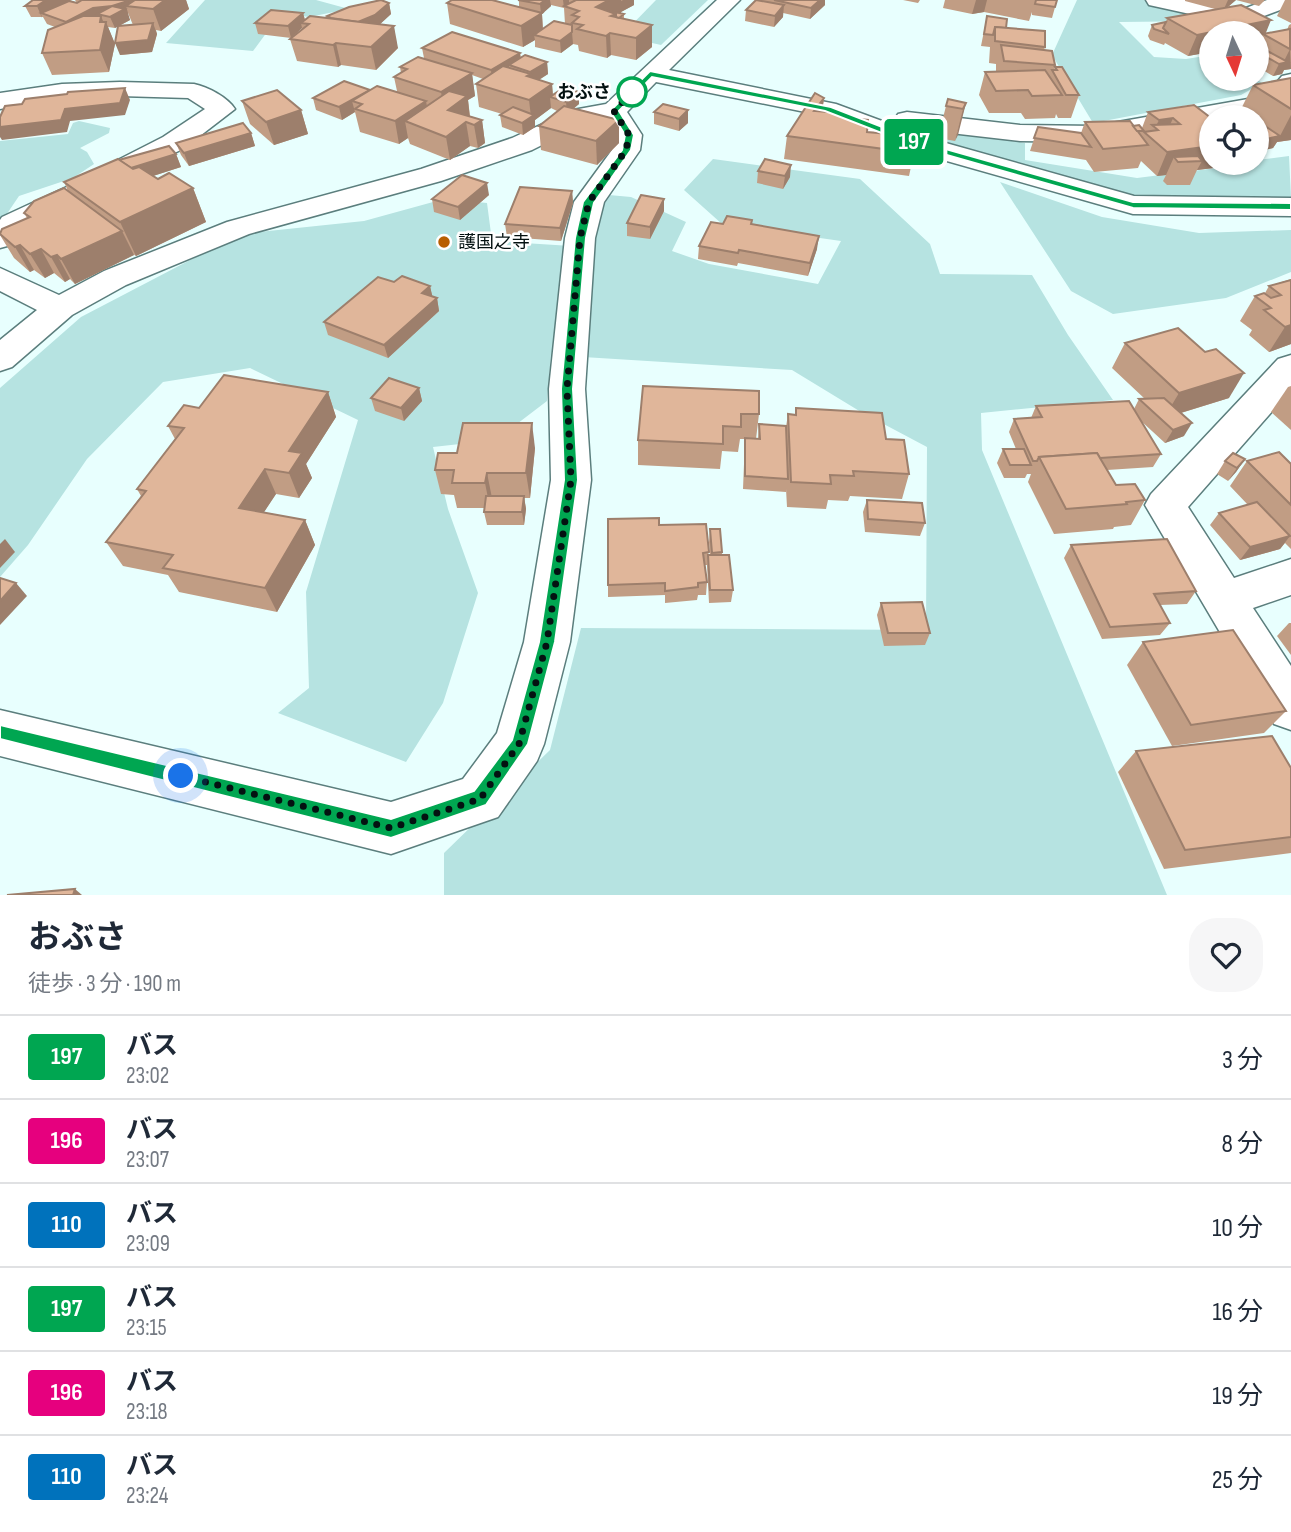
<!DOCTYPE html>
<html lang="ja">
<meta charset="utf-8">
<style>
:root{--surface:#fff;--page:#f6f6f7;--text:#1f2937;--muted:#747a83;--line:#e0e1e3}
body{margin:0;font-family:"Sofia Sans Condensed","Noto Sans JP",sans-serif;background:var(--page);color:var(--text);height:100vh;display:flex;flex-direction:column;font-size:26px;white-space:nowrap}
*{box-sizing:border-box;margin:0}
p{font-size:23px;color:var(--muted)}
.icon{flex:none;width:38px;height:38px;fill:none;stroke:currentColor;stroke-width:2;stroke-linecap:round;stroke-linejoin:round}
.map{position:relative;height:895px;overflow:hidden}
.sheet{display:flex;flex-direction:column;background:var(--surface);flex:1}
.sheet>*{flex:none}
.badge{padding:0 14px;border-radius:5px;font-size:24px;line-height:46px}
.needle{width:46px;rotate:176deg}
.tools{position:absolute;left:1199px;top:21px;display:grid;gap:14px}
.tools a{display:grid;place-items:center;width:70px;height:70px;border-radius:50%;background:var(--surface);box-shadow:0 2px 5px #0004;font-size:35px}
.you{position:absolute;width:35px;height:35px;margin:-18px;border:5px solid #fff;border-radius:50%;background:#1a73e8;box-shadow:0 0 0 10px #1a73e833}
.map>.badge{position:absolute;translate:-50% -50%;box-shadow:0 0 0 4px #fff}
.round{display:grid;place-items:center;flex:none;width:74px;height:74px;border-radius:28px;background:var(--page)}
.head{display:flex;align-items:center;justify-content:space-between;height:119px;padding:0 28px}
h1{font-size:33px;font-weight:700;line-height:52px}
ul{padding:0;list-style:none}
li{display:flex;align-items:center;gap:21px;height:84px;padding:0 28px;border-top:2px solid var(--line)}
li div{flex:1}
li b{display:block;font-size:26px}
li em{font-style:normal}
li .badge{min-width:77px;font-weight:700;text-align:center}
.map>svg:first-child{display:block}
.green{fill:#b6e3e1}
.lines{fill:none;stroke-linecap:round;stroke-linejoin:round}
.minor-casing{stroke:#5b7e7d;stroke-width:3}
.minor{fill:#fff;fill-rule:evenodd}
.wall{fill:#c19d84;fill-rule:evenodd}
.shaded-wall{fill:#9d7f6c}
.building{fill:#e0b69a;stroke:#9d7f6c;stroke-width:2}
.line{fill:#00a651;stroke:#fff;stroke-width:2}
.walk{stroke:#041111;stroke-width:7;stroke-dasharray:0 12.6}
.stop-dot{fill:#fff;stroke:#00a651;stroke-width:3.5}
.poi-dot{fill:#b85e00;stroke:#fff;stroke-width:2.5}
.labels{text-anchor:middle;dominant-baseline:central;stroke-width:5;stroke-linejoin:round;paint-order:stroke}
.far-stop-label{font-size:18px;font-weight:bold;fill:#041111;stroke:#fff;text-anchor:end}
.far-poi-label{font-size:18px;fill:#041111;stroke:#fff;text-anchor:start}
</style>
<div class="map">
<svg width="1291" height="895" viewBox="0 0 1291 895">
<rect width="100%" height="100%" fill="#e8fffe"/>
<g class="green">
<polygon points="205,0 316,0 349,9 309,17 281,13 253,51 166,43"/>
<polygon points="656,0 708,0 661,45 621,36"/>
<polygon points="1077,0 1146,0 1214,21 1119,22 1154,57 1186,59 1211,55 1211,79 1256,79 1262,83 1241,95 1093,123 1052,55"/>
<polygon points="79,121 110,128 109,133 80,148 87,152 94,164 73,178 19,196 0,224 0,141 68,134 73,123"/>
<polygon points="943,129 1025,143 1025,160 1137,178 1256,163 1257,160 1289,156 1291,198 1214,201 1135,197 935,142"/>
<polygon points="713,159 860,179 930,244 940,274 1032,275 1068,335 1113,400 981,413 982,450 1167,895 444,895 444,853 550,750 581,628 926,630 927,447 861,412 792,370 551,355 547,401 496,440 433,447 448,509 478,593 443,703 406,762 278,713 309,688 306,592 358,420 250,368 163,382 87,459 28,545 0,577 0,388 81,317 240,234 364,221 444,199 487,203 492,241 587,247 598,194 631,197 686,222 672,251 709,264 818,284 841,241 722,224 684,190"/>
<polygon points="1000,182 1102,217 1199,233 1291,230 1291,272 1226,298 1113,314 1071,291"/>
</g>
<g class="lines">
<g class="minor-casing">
<g id="minor">
<polygon points="717,0 740,0 669,70 836,104 928,138 1134,196 1291,198 1291,216 1133,214 908,150 820,115 656,82 627,112 642,135 640,150 604,202 595,238 585,389 591,480 570,642 544,744 537,761 498,817 391,854 0,756 0,710 391,802 463,779 497,733 524,642 551,480 549,389 565,238 574,202 612,150 616,135 606,120 588,122 532,150 441,181 249,234 126,285 72,315 12,367 0,371 0,340 37,310 0,291 0,268 59,295 104,271 227,222 421,169 512,138 573,110 606,104"/>
<polygon points="1146,0 1187,0 1238,11 1267,0 1291,0 1291,6 1240,25 1149,5"/>
<path d="M1291,74C1291,80 1291,91 1291,97C1284,115 1228,117 1211,117V121L1095,142L1020,141L907,128L898,126L894,120L898,114L907,112L1020,125L1095,126L1265,96L1282,76Z"/>
<path d="M120,82L194,84C208,87 227,97 235,109L183,149L122,177L112,175L108,169L112,163L163,137L205,109L188,98L120,96L62,98L0,109V93L62,84Z"/>
<polygon points="71,185 81,188 85,194 81,200 24,229 11,245 0,248 0,220 2,217"/>
<polygon points="1291,355 1291,390 1188,507 1234,578 1291,559 1291,595 1253,608 1291,666 1291,730 1274,724 1145,505 1151,494 1278,359"/>
</g>
</g>
<use href="#minor" class="minor"/>
</g>
<g class="wall">
<path d="M72,0L69,1L77,3L75,0H186L189,9L161,31L156,30L157,34L152,52L120,55L118,26L115,28L108,27L115,44L109,72L52,75L42,53L55,27L47,24L43,17H31L25,6ZM128,13L133,25L119,26L130,20L127,14Z"/>
<path d="M519,0H634V5L621,12V14H624V19L652,47L636,60L611,55L607,58L579,51L578,45L573,44L561,53L535,47V40L523,47L450,24L447,3L519,7ZM551,5L564,8L565,24L543,29L542,14L551,6Z"/>
<polygon points="756,0 825,0 825,5 810,19 783,13 783,17 774,27 745,21 746,10"/>
<polygon points="903,0 920,0 918,3"/>
<polygon points="945,0 1057,0 1052,18 1032,15 1032,12 1029,21 984,12 972,14 943,8"/>
<polygon points="1185,0 1236,0 1228,7 1265,34 1287,30 1289,25 1291,24 1291,69 1284,70 1282,74 1273,76 1256,66 1256,45 1258,45 1259,42 1188,56 1165,43 1164,45 1150,40 1148,36 1152,25 1166,22 1167,18 1215,9 1185,1"/>
<polygon points="1236,0 1265,0 1259,6"/>
<polygon points="1285,0 1291,0 1291,23 1277,16"/>
<polygon points="389,3 391,14 380,24 398,48 376,70 341,65 338,67 297,61 290,39 302,30 302,28 291,38 258,34 255,23 303,13 305,20 327,18 327,16"/>
<polygon points="987,16 1006,28 1045,47 1044,50 1055,65 1054,70 1055,67 1079,95 1071,118 1058,118 1056,114 1055,118 1025,119 1021,113 989,113 979,95 985,72 996,72 996,64 989,63 990,47 981,46"/>
<polygon points="422,48 520,53 521,58 547,62 548,74 539,80 552,84 553,95 579,104 574,108 619,120 619,143 597,165 541,150 539,126 557,111 551,108 535,120 535,127 523,135 502,127 500,115 502,114 479,107 476,84 483,79 472,75 475,96 468,100 470,116 482,120 485,143 478,148 470,146 450,160 410,144 408,138 399,144 360,132 355,112 342,120 316,110 313,98 370,90 397,91 394,77 401,73 400,67 424,58"/>
<polygon points="1291,78 1291,140 1277,142 1273,148 1256,152 1256,117 1219,117 1240,111 1253,85"/>
<polygon points="824,98 822,111 841,117 867,132 914,153 909,176 784,159 787,136"/>
<polygon points="242,101 301,110 308,134 274,145 250,124"/>
<polygon points="966,103 955,141 938,138 946,106"/>
<polygon points="663,104 688,123 679,131 654,124 654,112"/>
<polygon points="1148,112 1211,118 1230,166 1197,170 1190,185 1167,185 1163,181 1166,175 1157,176 1141,161 1138,168 1094,172 1086,160 1030,151 1038,127 1081,133 1085,122 1133,126 1142,128"/>
<polygon points="251,133 255,146 189,166 181,155 176,143"/>
<polygon points="176,154 181,167 153,176 158,179 193,188 206,222 136,256 133,254 134,255 75,284 70,279 65,282 54,273 45,278 34,270 30,272 14,258 0,235 0,232 27,218 24,213 68,191 64,182 119,160"/>
<polygon points="758,171 790,177 783,189 757,183"/>
<polygon points="572,191 573,203 561,241 507,237 505,224"/>
<polygon points="489,195 460,220 434,212 432,199"/>
<polygon points="664,199 664,211 650,239 627,236 627,223"/>
<polygon points="723,224 752,224 817,249 808,276 738,263 737,266 698,259 699,246"/>
<polygon points="1291,279 1291,344 1269,352 1249,335 1252,330 1240,321 1255,296 1265,293 1269,286"/>
<polygon points="394,282 430,286 432,296 437,298 439,311 388,358 328,335 324,322"/>
<polygon points="1125,343 1229,398 1181,413 1184,436 1165,443 1140,420 1161,454 1153,467 1107,470 1116,485 1145,500 1131,525 1114,527 1113,529 1054,534 1028,482 1031,474 1027,474 1025,478 1004,478 997,463 1003,449 1016,449 1009,432 1014,419 1031,418 1036,406 1134,409 1139,399 1145,399 1112,368"/>
<polygon points="643,386 759,414 756,439 758,439 759,424 786,427 788,414 795,415 796,408 886,439 909,474 902,499 850,496 848,501 828,500 826,509 787,507 786,489 786,492 743,489 745,439 740,439 738,452 722,451 720,469 638,465 638,440"/>
<polygon points="1291,386 1291,430 1271,412 1288,387"/>
<polygon points="419,388 422,401 404,421 375,411 371,398"/>
<polygon points="328,392 336,417 306,464 312,478 299,498 276,494 263,513 305,520 315,545 277,612 179,592 168,575 123,566 106,542 141,496 137,489 175,439 168,426 199,408"/>
<polygon points="535,448 530,498 524,498 526,509 524,525 487,525 484,512 485,508 457,508 454,495 441,494 435,470 457,453"/>
<polygon points="1245,459 1236,472 1228,481 1217,474 1225,461"/>
<polygon points="1247,461 1291,464 1291,549 1285,543 1280,549 1240,560 1210,525 1219,513 1248,505 1230,486"/>
<polygon points="867,500 925,523 920,536 865,532 863,512"/>
<polygon points="659,525 709,552 708,555 710,555 709,542 710,529 722,552 722,555 733,590 731,602 709,603 707,565 705,565 707,582 706,595 698,595 697,600 665,603 665,595 608,597 608,585"/>
<polygon points="1071,545 1196,591 1187,604 1160,605 1170,623 1160,635 1102,639 1064,558"/>
<polygon points="881,603 930,633 925,645 884,646 877,615"/>
<polygon points="1289,623 1291,623 1291,655 1277,636"/>
<polygon points="1143,642 1286,711 1264,733 1172,746 1127,665"/>
<polygon points="1136,751 1291,768 1291,853 1164,869 1118,772"/>
</g>
<g class="shaded-wall">
<polygon points="46,0 72,0 41,13 42,18 37,6"/>
<polygon points="131,0 140,0 126,6 130,20 115,28 110,17 97,14 99,19 66,22 93,8"/>
<polygon points="165,0 186,0 189,9 161,31 153,9"/>
<polygon points="545,0 550,0 551,6 542,14 543,35 534,35 535,40 523,47 521,26 541,14 540,4"/>
<polygon points="563,0 569,0 569,4 564,6 564,8"/>
<polygon points="595,0 621,0 621,15 603,25"/>
<polygon points="623,0 634,0 634,5 621,12 621,1"/>
<polygon points="820,0 825,0 825,5 810,19 811,8"/>
<polygon points="976,0 987,0 984,12 972,14"/>
<polygon points="1228,0 1236,0 1223,11"/>
<polygon points="389,3 391,14 377,27 348,26"/>
<polygon points="784,5 783,17 774,27 775,16"/>
<polygon points="303,13 306,24 301,23 302,28 291,38 288,26"/>
<polygon points="101,16 105,26 106,22 115,44 109,72 100,50"/>
<polygon points="1271,20 1265,35 1263,34 1259,42 1256,43 1256,33 1211,33 1211,52 1188,56 1197,35"/>
<polygon points="153,23 157,34 152,52 120,55 115,43"/>
<polygon points="652,25 652,47 636,60 636,38"/>
<polygon points="394,26 398,48 376,70 371,47"/>
<polygon points="572,32 573,44 561,53 560,41"/>
<polygon points="610,33 611,55 607,58 606,36"/>
<polygon points="336,43 341,65 338,67 333,45"/>
<polygon points="1290,49 1291,69 1284,70 1282,74 1273,76 1279,64 1283,63"/>
<polygon points="520,53 521,65 509,65 509,72 492,82 491,70"/>
<polygon points="547,62 548,74 532,84 527,76 531,74 530,72"/>
<polygon points="472,73 475,96 468,100 470,119 445,115 441,92"/>
<polygon points="552,84 553,98 550,97 551,108 535,120 535,127 523,135 522,123 531,117 529,100"/>
<polygon points="125,88 130,100 125,115 70,121 67,132 2,140 0,137 0,127"/>
<polygon points="370,90 362,104 352,101 355,112 342,120 339,107"/>
<polygon points="579,92 579,104 567,114 566,102"/>
<polygon points="824,98 821,121 814,111"/>
<polygon points="426,101 430,124 405,121 408,138 399,144 395,121"/>
<polygon points="966,103 958,135 955,141 963,109"/>
<polygon points="301,110 308,134 274,145 266,122"/>
<polygon points="688,110 688,123 679,131 679,119"/>
<polygon points="1291,115 1291,140 1277,142 1273,148 1256,152 1256,141 1280,136"/>
<polygon points="1173,118 1163,142 1158,130 1155,128 1159,120"/>
<polygon points="482,120 485,143 478,148 474,125"/>
<polygon points="619,120 619,143 597,165 596,141"/>
<polygon points="466,122 470,146 450,160 446,137"/>
<polygon points="251,133 255,146 189,166 184,153"/>
<polygon points="1211,146 1211,163 1232,163 1230,166 1197,170 1202,161 1174,157 1166,175 1157,176 1167,152"/>
<polygon points="176,154 181,167 128,184 122,171"/>
<polygon points="791,165 790,177 783,189 785,176"/>
<polygon points="487,183 489,195 460,220 458,207"/>
<polygon points="193,188 206,222 136,256 120,222"/>
<polygon points="572,191 573,203 561,241 560,228"/>
<polygon points="664,199 664,211 650,239 650,227"/>
<polygon points="122,231 134,255 75,284 61,259"/>
<polygon points="819,236 817,249 808,276 810,263"/>
<polygon points="20,245 34,270 30,272 15,247"/>
<polygon points="41,249 54,273 45,278 30,254"/>
<polygon points="57,255 70,279 65,282 51,257"/>
<polygon points="430,286 433,299 422,293"/>
<polygon points="437,298 439,311 388,358 384,345"/>
<polygon points="1291,325 1291,344 1269,352 1285,327"/>
<polygon points="1244,373 1229,398 1164,418 1179,393"/>
<polygon points="419,388 422,401 404,421 401,408"/>
<polygon points="328,392 336,417 306,464 312,478 299,498 289,473 289,451"/>
<polygon points="532,423 535,448 530,498 526,473"/>
<polygon points="1192,423 1184,436 1165,443 1173,430"/>
<polygon points="1245,459 1236,472 1228,481 1237,468"/>
<polygon points="265,469 276,494 251,532 239,508"/>
<polygon points="487,473 492,498 490,508 485,483"/>
<polygon points="524,496 526,509 524,525 522,512"/>
<polygon points="305,520 315,545 277,612 265,588"/>
<polygon points="1290,536 1280,549 1240,560 1250,547"/>
<polygon points="5,539 15,552 0,568 0,544"/>
<polygon points="16,583 27,596 0,625 0,601"/>
<polygon points="75,889 82,895 73,895"/>
</g>
<g class="building">
<polygon points="33,0 46,0 37,6 25,6"/>
<polygon points="82,0 131,0 112,6 93,8 66,22 41,13 69,1 77,3"/>
<polygon points="135,0 165,0 153,9 126,6"/>
<polygon points="381,0 389,3 375,15 358,22 331,18 327,16 349,7"/>
<polygon points="452,0 492,0 542,13 521,26 447,3"/>
<polygon points="518,0 545,0 540,4"/>
<polygon points="576,0 609,0 596,7 616,14 611,16 652,25 636,38 610,33 606,36 577,29 583,25 572,23 579,17 572,15 579,11 564,6"/>
<polygon points="756,0 784,5 775,16 746,10"/>
<polygon points="774,0 820,0 811,8"/>
<polygon points="1036,0 1057,0 1055,7 1035,4"/>
<polygon points="1241,5 1271,20 1197,35 1167,18"/>
<polygon points="112,6 125,9 110,17 97,14"/>
<polygon points="271,10 303,13 288,26 255,23"/>
<polygon points="610,11 624,14 619,18 616,17 616,14"/>
<polygon points="83,16 101,16 100,22 106,22 100,50 42,53 48,30"/>
<polygon points="310,16 394,26 371,47 336,43 333,45 290,39 309,24 301,23"/>
<polygon points="987,16 1007,19 1006,28 995,27 993,35 984,34"/>
<polygon points="554,21 572,25 572,32 560,41 534,35"/>
<polygon points="1166,22 1163,28 1169,34 1154,29 1152,25"/>
<polygon points="153,23 148,40 115,43 118,26"/>
<polygon points="995,27 1045,31 1045,47 995,41"/>
<polygon points="1290,29 1290,49 1263,34"/>
<polygon points="452,32 520,53 491,70 422,48"/>
<polygon points="1001,45 1052,51 1055,65 1004,61"/>
<polygon points="1256,45 1288,62 1279,64 1256,51"/>
<polygon points="525,55 547,62 530,72 509,65"/>
<polygon points="418,57 472,73 441,92 394,77 407,69 400,67"/>
<polygon points="503,66 531,74 527,76 552,84 529,100 476,84"/>
<polygon points="1055,67 1062,67 1079,95 1066,95 1052,70 1057,70"/>
<polygon points="1045,70 1062,95 1032,96 1028,90 996,91 985,72"/>
<polygon points="1291,78 1291,109 1253,85"/>
<polygon points="344,81 370,90 339,107 313,98"/>
<polygon points="377,86 426,101 395,121 355,109 362,104 352,101"/>
<polygon points="125,88 120,103 65,109 61,120 0,127 0,117 5,106 22,104 25,99 67,94 68,92"/>
<polygon points="563,88 579,92 566,102 550,97"/>
<polygon points="277,90 301,110 266,122 242,101"/>
<polygon points="449,91 467,96 448,110 482,120 474,125 466,122 446,137 405,121"/>
<polygon points="815,93 824,98 814,111 842,113 841,117 868,120 867,132 914,136 914,153 787,136"/>
<polygon points="948,99 966,103 963,109 946,106"/>
<polygon points="663,104 688,110 679,119 654,112"/>
<polygon points="1194,105 1211,118 1211,146 1167,152 1144,132 1158,130 1152,125 1180,124 1173,118 1159,120 1148,112"/>
<polygon points="564,106 619,120 596,141 539,126"/>
<polygon points="513,107 534,115 522,123 500,115"/>
<polygon points="1240,111 1250,117 1219,117 1229,115 1227,114"/>
<polygon points="1130,121 1148,145 1103,149 1085,122"/>
<polygon points="243,123 251,133 184,153 176,143"/>
<polygon points="1139,125 1144,131 1137,131 1133,126"/>
<polygon points="1265,126 1280,136 1256,141 1256,128"/>
<polygon points="1038,127 1081,133 1091,147 1034,138"/>
<polygon points="169,146 176,154 131,168 119,160"/>
<polygon points="1198,156 1202,161 1178,162 1174,157"/>
<polygon points="118,159 133,169 139,167 158,179 169,173 193,188 120,222 64,182"/>
<polygon points="765,159 791,165 785,176 758,171"/>
<polygon points="462,175 487,183 458,207 432,199"/>
<polygon points="520,187 572,191 560,228 505,224"/>
<polygon points="64,188 122,231 61,259 57,255 51,257 41,249 30,254 20,245 15,247 0,234 2,229 30,217 24,213 34,201"/>
<polygon points="641,195 664,199 650,227 627,223"/>
<polygon points="727,216 752,220 751,224 819,236 810,263 739,250 738,253 699,246 711,222 723,224"/>
<polygon points="402,276 430,286 422,293 437,298 384,345 324,322 378,277 394,282"/>
<polygon points="1291,280 1291,325 1285,327 1264,310 1271,308 1255,296 1264,293 1271,298 1281,295 1269,286"/>
<polygon points="1178,328 1205,352 1216,349 1244,373 1179,393 1125,343"/>
<polygon points="224,375 328,392 289,451 302,453 289,473 265,469 239,508 305,520 265,588 163,568 173,555 106,542 146,491 137,489 184,428 168,426 184,405 199,408"/>
<polygon points="389,378 419,388 401,408 371,398"/>
<polygon points="643,386 759,391 759,414 741,414 741,427 723,426 723,444 638,440"/>
<polygon points="1164,398 1192,423 1173,430 1139,399"/>
<polygon points="1129,401 1161,454 1100,458 1097,453 1039,457 1037,461 1033,461 1014,419 1042,417 1036,406"/>
<polygon points="796,408 882,413 886,439 904,440 909,474 853,471 854,476 830,475 831,484 791,482 788,414 796,415"/>
<polygon points="463,423 532,423 526,473 487,473 485,483 452,483 454,470 435,470 438,453 457,453"/>
<polygon points="759,424 786,426 788,479 745,476 745,438 760,439"/>
<polygon points="1003,449 1024,449 1031,465 1010,465"/>
<polygon points="1279,452 1291,464 1291,505 1247,461"/>
<polygon points="1097,453 1116,485 1135,484 1145,500 1126,502 1127,504 1066,509 1039,457"/>
<polygon points="1233,453 1245,459 1237,468 1225,461"/>
<polygon points="486,496 524,496 522,512 484,512"/>
<polygon points="867,500 922,503 925,523 868,519"/>
<polygon points="1257,502 1290,536 1250,547 1219,513"/>
<polygon points="659,518 659,525 706,524 709,552 703,553 707,582 698,583 698,587 665,591 665,583 608,585 608,519"/>
<polygon points="710,529 720,529 722,552 712,553"/>
<polygon points="1167,539 1196,591 1154,594 1170,623 1110,627 1071,545"/>
<polygon points="708,555 729,555 733,590 710,590"/>
<polygon points="0,578 16,583 0,601"/>
<polygon points="922,602 930,633 888,633 881,603"/>
<polygon points="1233,630 1286,711 1191,725 1143,642"/>
<polygon points="1272,736 1291,768 1291,837 1185,850 1136,751"/>
<polygon points="75,889 73,895 7,895"/>
</g>
<polygon class="line" points="650,71 831,107 921,142 1133,202 1291,203 1291,210 1133,208 915,146 825,111 652,77 619,111 634,135 631,150 594,203 586,238 573,389 578,480 555,642 528,744 486,805 391,838 0,739 0,725 391,819 474,791 512,740 539,642 564,480 561,389 575,238 583,202 622,150 625,135 610,111"/>
<g class="lines">
<polyline class="walk" points="181,776 391,828 480,799 519,744 547,642 571,480 567,389 580,238 589,202 626,150 629,135 614,111 632,92"/>
</g>
<circle class="stop-dot" cx="632" cy="92" r="14"/>
<circle class="poi-dot" cx="444" cy="242" r="7"/>
<g class="labels">
<g class="far-stop-label">
<text x="611" y="92">おぶさ</text>
</g>
<g class="far-poi-label">
<text x="458" y="242">護国之寺</text>
</g>
</g>
</svg>
<div class="tools">
<a><svg class="needle" viewBox="-14 -14 28 28"><path d="M0-13l5 13h-10z" fill="#e53935"/><path d="M0 13l5-13h-10z" fill="#747a83"/></svg></a>
<a><svg class="icon" aria-label="locate" viewBox="0 0 24 24"><circle cx="12" cy="12" r="6"/><path d="M12 2v4M12 18v4M2 12h4M18 12h4"/></svg></a>
</div>
<div class="you" style="left:181px;top:776px"></div>
<b class="badge" style="left:914px;top:142px;background:#00a651;color:#fff">197</b>
</div>
<section class="sheet">
<div class="head"><div><h1>おぶさ</h1><p>徒歩 · 3 分 · 190 m</p></div><a class="round"><svg class="icon" aria-label="heart" viewBox="0 0 24 24"><path d="M12 20l-8-8c-3-5 5-10 8-4 3-6 11-1 8 4z"/></svg></a></div>
<ul>
<li><span class="badge" style="background:#00a651;color:#fff">197</span><div><b>バス</b><p>23:02</p></div><em>3 分</em></li>
<li><span class="badge" style="background:#e6007e;color:#fff">196</span><div><b>バス</b><p>23:07</p></div><em>8 分</em></li>
<li><span class="badge" style="background:#0072bc;color:#fff">110</span><div><b>バス</b><p>23:09</p></div><em>10 分</em></li>
<li><span class="badge" style="background:#00a651;color:#fff">197</span><div><b>バス</b><p>23:15</p></div><em>16 分</em></li>
<li><span class="badge" style="background:#e6007e;color:#fff">196</span><div><b>バス</b><p>23:18</p></div><em>19 分</em></li>
<li><span class="badge" style="background:#0072bc;color:#fff">110</span><div><b>バス</b><p>23:24</p></div><em>25 分</em></li>
</ul>
</section>
